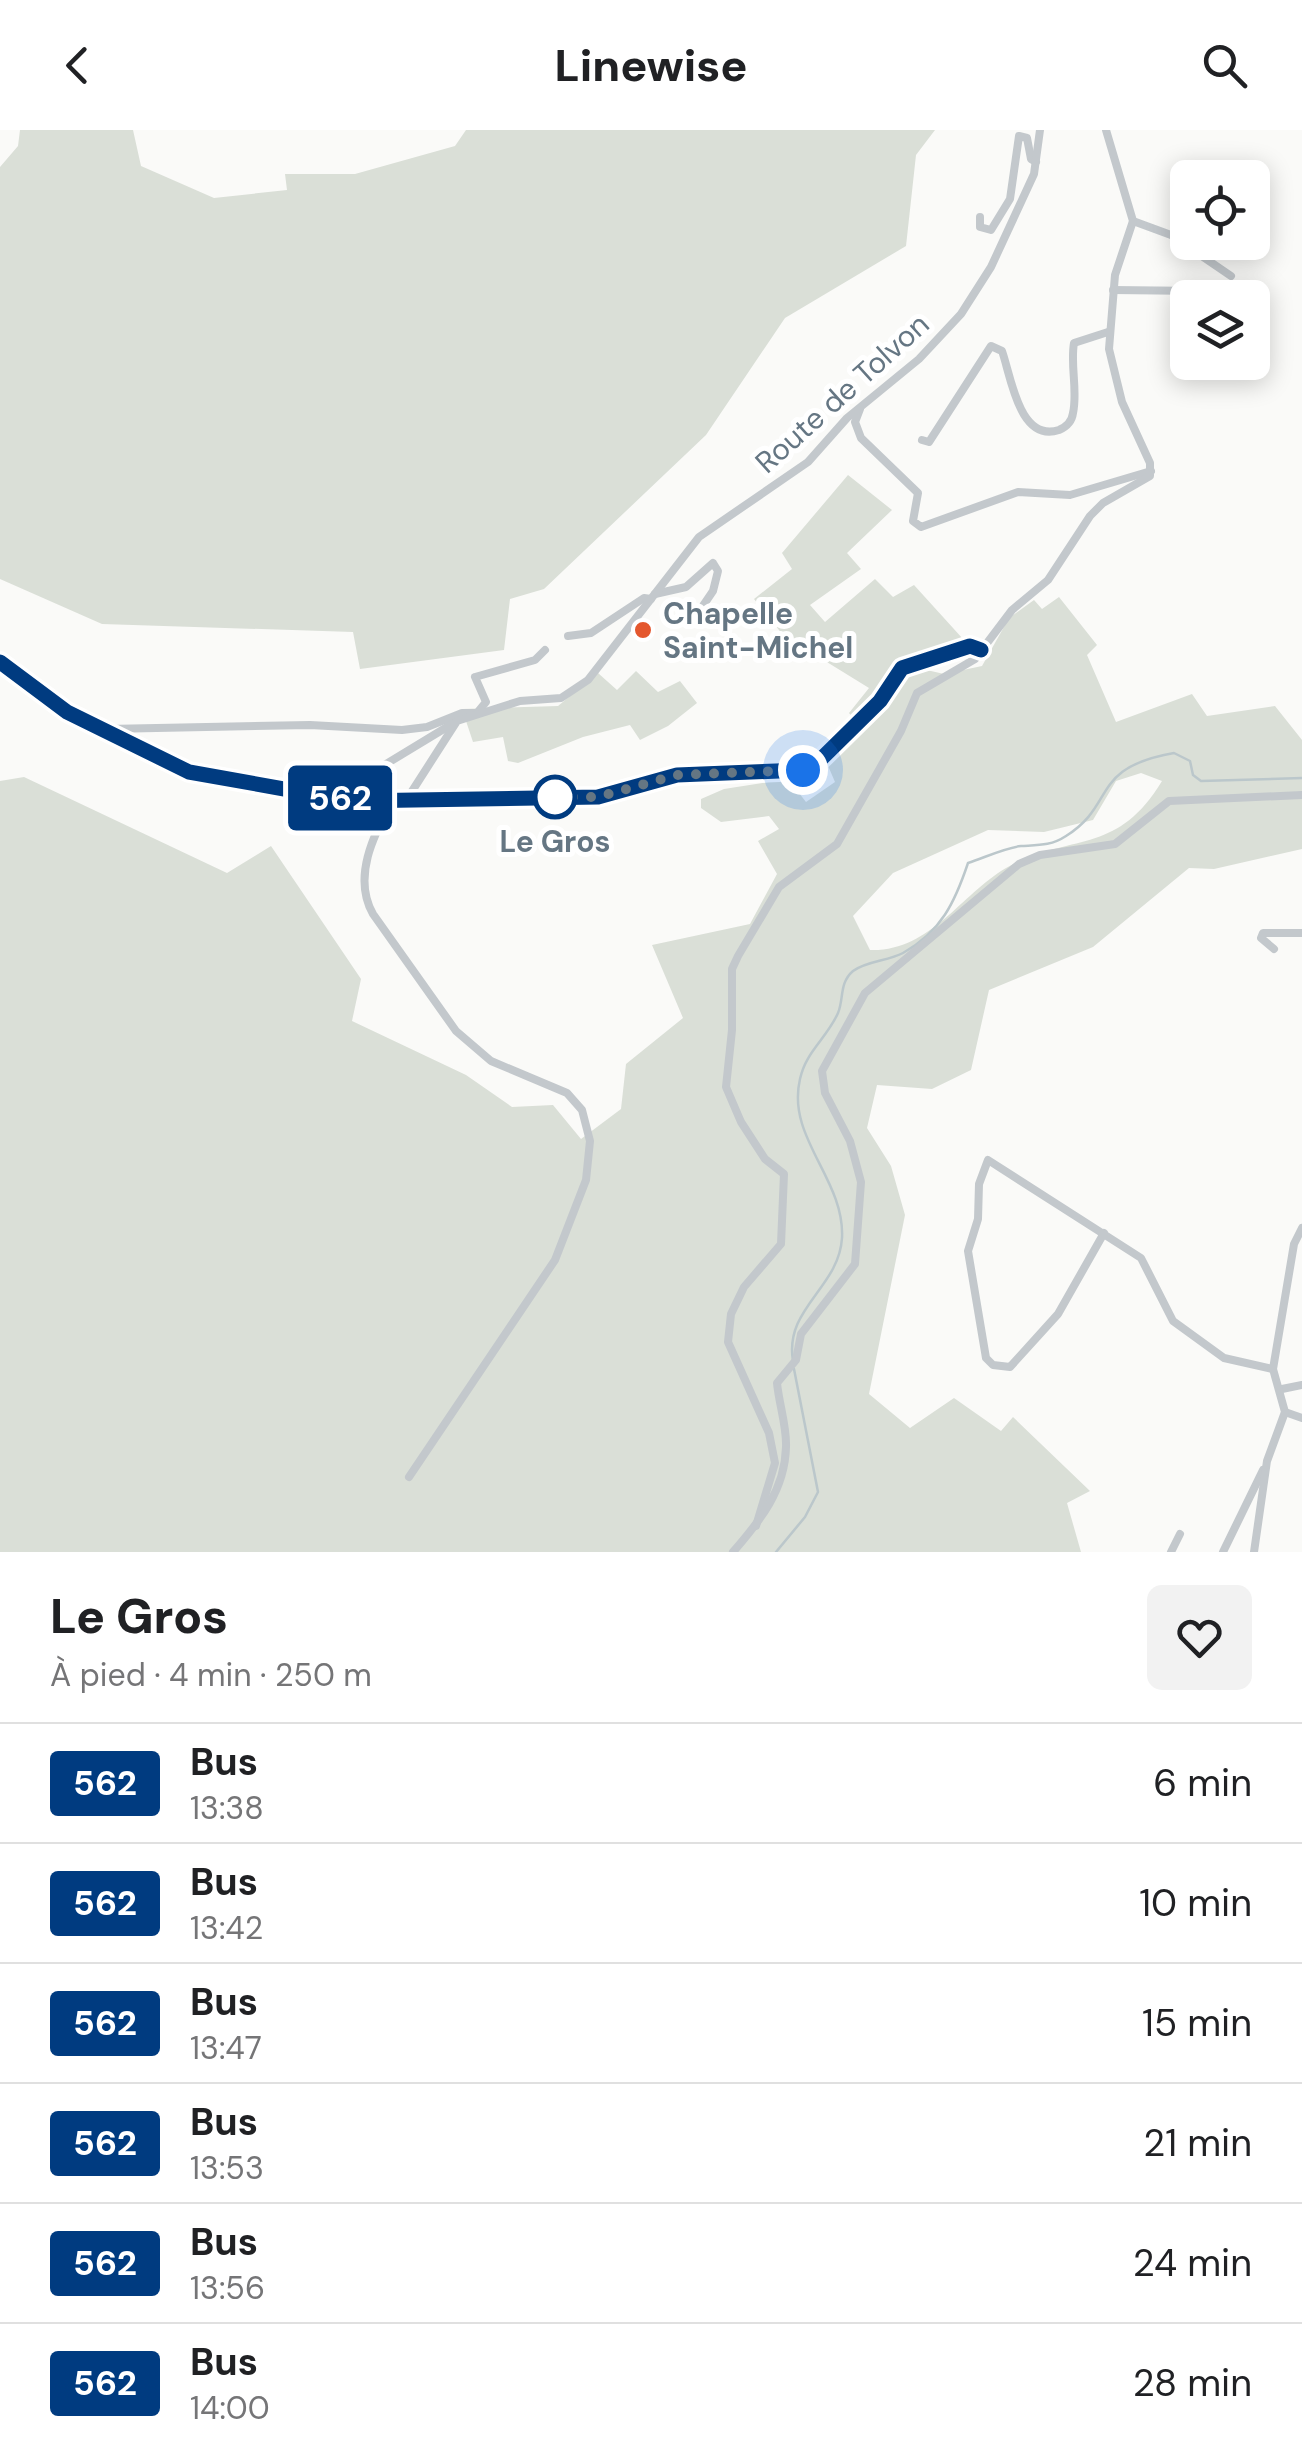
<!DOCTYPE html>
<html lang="fr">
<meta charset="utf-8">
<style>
:root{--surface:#fff;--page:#f2f2f2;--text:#202124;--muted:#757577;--line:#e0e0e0}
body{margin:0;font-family:"DM Sans",sans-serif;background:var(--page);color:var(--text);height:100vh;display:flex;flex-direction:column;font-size:38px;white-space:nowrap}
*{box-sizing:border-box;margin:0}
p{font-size:32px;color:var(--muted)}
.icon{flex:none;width:55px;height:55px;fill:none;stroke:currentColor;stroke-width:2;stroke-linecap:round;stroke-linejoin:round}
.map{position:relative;height:1422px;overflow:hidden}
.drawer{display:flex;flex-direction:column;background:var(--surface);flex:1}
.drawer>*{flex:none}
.badge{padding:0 20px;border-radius:8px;font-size:35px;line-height:65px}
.buttons{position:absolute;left:1170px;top:30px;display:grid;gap:20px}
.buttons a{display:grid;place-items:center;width:100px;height:100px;border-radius:15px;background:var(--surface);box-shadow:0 5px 25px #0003;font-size:50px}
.you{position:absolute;width:50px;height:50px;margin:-25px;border:8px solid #fff;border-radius:50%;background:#1a73e8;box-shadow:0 0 0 15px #1a73e833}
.map>.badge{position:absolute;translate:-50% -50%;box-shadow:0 0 0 5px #fff}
.round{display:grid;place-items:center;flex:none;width:105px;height:105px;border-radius:15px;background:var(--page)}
.headline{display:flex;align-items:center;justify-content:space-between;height:170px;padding:0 50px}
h1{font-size:48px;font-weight:800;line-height:75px}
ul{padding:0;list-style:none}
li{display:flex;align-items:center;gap:30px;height:120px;padding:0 50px;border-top:2px solid var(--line)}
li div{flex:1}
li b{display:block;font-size:38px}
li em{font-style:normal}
li .badge{min-width:110px;font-weight:700;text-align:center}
header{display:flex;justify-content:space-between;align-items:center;height:130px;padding:0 50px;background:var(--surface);font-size:45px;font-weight:800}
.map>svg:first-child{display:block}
.green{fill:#dadfd7;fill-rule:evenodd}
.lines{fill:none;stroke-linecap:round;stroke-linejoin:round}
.stream{stroke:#bbc7cb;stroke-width:2.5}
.minor{stroke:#c3c8cc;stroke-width:8}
.line-casing{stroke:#fff;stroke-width:22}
.line{stroke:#003b80;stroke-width:15}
.walk{stroke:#657683;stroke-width:10;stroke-dasharray:0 18}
.poi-dot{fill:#e4572e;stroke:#fff;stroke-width:4}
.stop-dot{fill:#fff;stroke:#003b80;stroke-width:5}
.labels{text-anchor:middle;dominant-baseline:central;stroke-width:10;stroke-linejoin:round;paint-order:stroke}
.street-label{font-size:30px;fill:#657683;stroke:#fff}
.poi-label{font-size:30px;font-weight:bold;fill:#657683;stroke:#fff;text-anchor:start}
.stop-label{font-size:30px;font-weight:bold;fill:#657683;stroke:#fff}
</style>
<header><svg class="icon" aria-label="back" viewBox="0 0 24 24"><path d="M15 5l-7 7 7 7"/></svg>Linewise<svg class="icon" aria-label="search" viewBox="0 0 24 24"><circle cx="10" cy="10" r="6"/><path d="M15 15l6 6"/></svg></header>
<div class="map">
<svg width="1302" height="1422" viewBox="0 0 1302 1422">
<rect width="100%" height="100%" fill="#fafaf8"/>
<g class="green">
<polygon points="20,0 133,0 141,36 214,68 287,60 285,44 355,44 455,16 466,0 935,0 916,25 906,116 785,188 706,305 544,459 510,469 504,520 360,539 353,502 102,494 0,449 0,37 18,16"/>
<polygon points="848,345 892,380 847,423 861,439 810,475 825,492 875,449 893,467 914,455 963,509 897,536 876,570 854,589 849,583 869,558 783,505 754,469 792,439 782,423"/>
<path d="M1059,467L1097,515L1087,525L1116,592L1192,564L1207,586L1275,576L1302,610V719L1214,739L1189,738L1093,817L989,860L971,940L932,959L877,955L867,998L891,1036L905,1085L869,1264L910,1298L954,1268L1001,1301L1013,1287L1090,1361L1067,1373L1081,1422H0V651L24,647L227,743L271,716L361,849L352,891L466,945L512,977L553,975L581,1009L621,979L626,934L683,888L652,815L750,794L777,744L758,711L779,699L769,686L721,692L701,678V669L724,659L788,649L806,672L835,652L826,631L869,593L901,544L918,538L944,544L982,536L1009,488L1034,470L1042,479ZM1141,643L1162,651C1116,727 1070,702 1006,738C960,765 930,822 870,820L853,786L893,743L988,700L1044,702L1093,690L1116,651Z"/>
<polygon points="636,541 658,562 680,551 697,573 668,596 640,610 630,595 583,607 518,633 508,631 503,607 473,612 462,579 558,576 598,543 617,560"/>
</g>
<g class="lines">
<g class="stream">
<path d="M793,1231C784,1178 839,1158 842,1108C845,1049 786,1008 800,949C806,921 827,908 838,883C844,869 839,853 853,841C866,831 888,831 903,823C941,802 955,772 968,733C984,728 1004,718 1021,716C1038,715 1051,716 1066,706C1117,674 1089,638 1174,623L1190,631L1193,645L1201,651L1302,648"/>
<polyline points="776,1422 805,1387 818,1362 794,1239"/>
</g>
<g class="minor">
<polyline points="980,87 980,97 991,100 1010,69 1019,6 1027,8 1031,29 1036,32"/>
<polyline points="1133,91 1171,105 1231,146"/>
<polyline points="1113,160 1201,161"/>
<polyline points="860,279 855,292 861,308 918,363 913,391 921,397 1018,362 1070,365 1151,341"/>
<path d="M922,310L929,312L991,216L1002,221C1011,246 1019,313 1059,300C1066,297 1072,291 1073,283C1078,261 1070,235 1074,213L1108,202"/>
<polyline points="655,464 686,457 713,433 718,441 713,461 696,486"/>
<polyline points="568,506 591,503 644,468 651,469"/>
<polyline points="0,532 50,572 107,599 310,595 402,600 427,597 462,583 477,583"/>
<polyline points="477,583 486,572 475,547 535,530 545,520"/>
<polyline points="107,599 154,627 212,649 351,671 598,667 677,645 803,640 818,632 880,571 901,538 970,515 981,520"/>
<polyline points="329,665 335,654 363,648 452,594"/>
<polyline points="407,669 457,591 520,571 561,568 588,550 699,407 808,332 847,288 919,229 961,184 991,137 1034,44 1040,0"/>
<path d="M392,670C374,705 352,747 373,784L456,901L491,931L567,963L582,980L590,1011L586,1050L555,1130L409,1347"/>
<polyline points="1274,819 1261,808 1263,803 1302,803"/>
<polyline points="1104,1103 1058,1184 1010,1237 993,1235 986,1228 968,1121 978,1089 979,1054 988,1030 1141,1128 1173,1191 1224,1228 1273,1239"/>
<polyline points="1282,1259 1302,1255"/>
<polyline points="1285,1282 1302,1288"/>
<polyline points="756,1396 775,1333 769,1303 728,1212 731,1184 744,1157 781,1114 784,1044 765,1029 741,992 726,957 732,900 732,839 738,826 779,757 837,714 901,601 917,563 975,529 1012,480 1048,450 1090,386 1103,373 1150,346 1150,333 1122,272 1109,219 1115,145 1133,91 1106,0"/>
<path d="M733,1422C760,1391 785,1360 786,1317C787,1297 779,1274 777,1253L796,1230L801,1204L855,1134L861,1052L850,1011L825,963L822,941L865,863L1019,734L1040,725L1115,714L1169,671L1302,665"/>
<polyline points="1171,1422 1180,1404"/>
<polyline points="1223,1422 1263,1340"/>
<polyline points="1254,1422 1267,1331 1285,1282 1273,1239 1294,1114 1302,1098"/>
</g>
</g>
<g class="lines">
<g class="line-casing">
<polyline id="line" points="0,532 67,582 189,642 351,671 598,667 677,645 803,640 818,632 880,571 902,538 970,516 981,520"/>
</g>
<use href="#line" class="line"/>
<polyline class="walk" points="555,667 598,667 677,645 803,640"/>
</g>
<circle class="poi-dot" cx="643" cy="500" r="10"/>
<circle class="stop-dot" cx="555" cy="667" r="20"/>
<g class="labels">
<g class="street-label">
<text transform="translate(842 263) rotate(-42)">Route de Tolvon</text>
</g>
<g class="poi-label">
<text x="663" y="483">Chapelle<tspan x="663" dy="34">Saint-Michel</tspan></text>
</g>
<g class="stop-label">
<text x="555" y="711">Le Gros</text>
</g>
</g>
</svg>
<div class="buttons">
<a><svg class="icon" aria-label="locate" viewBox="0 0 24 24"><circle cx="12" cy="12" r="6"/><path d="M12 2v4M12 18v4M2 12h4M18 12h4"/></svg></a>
<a><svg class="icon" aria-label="layers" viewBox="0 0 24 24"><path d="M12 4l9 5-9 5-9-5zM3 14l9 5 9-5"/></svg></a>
</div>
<div class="you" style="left:803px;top:640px"></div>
<b class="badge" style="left:340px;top:668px;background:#003b80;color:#fff">562</b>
</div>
<section class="drawer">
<div class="headline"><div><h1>Le Gros</h1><p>À pied · 4 min · 250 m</p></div><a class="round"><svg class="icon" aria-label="heart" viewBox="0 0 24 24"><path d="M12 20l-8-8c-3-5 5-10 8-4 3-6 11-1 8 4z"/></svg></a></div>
<ul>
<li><span class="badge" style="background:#003b80;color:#fff">562</span><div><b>Bus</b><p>13:38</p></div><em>6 min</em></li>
<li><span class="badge" style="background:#003b80;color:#fff">562</span><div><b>Bus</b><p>13:42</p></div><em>10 min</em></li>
<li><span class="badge" style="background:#003b80;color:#fff">562</span><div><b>Bus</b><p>13:47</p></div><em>15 min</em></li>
<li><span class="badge" style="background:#003b80;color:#fff">562</span><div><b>Bus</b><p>13:53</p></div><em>21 min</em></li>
<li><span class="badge" style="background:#003b80;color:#fff">562</span><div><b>Bus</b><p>13:56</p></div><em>24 min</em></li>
<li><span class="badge" style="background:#003b80;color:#fff">562</span><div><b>Bus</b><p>14:00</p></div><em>28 min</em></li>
</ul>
</section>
